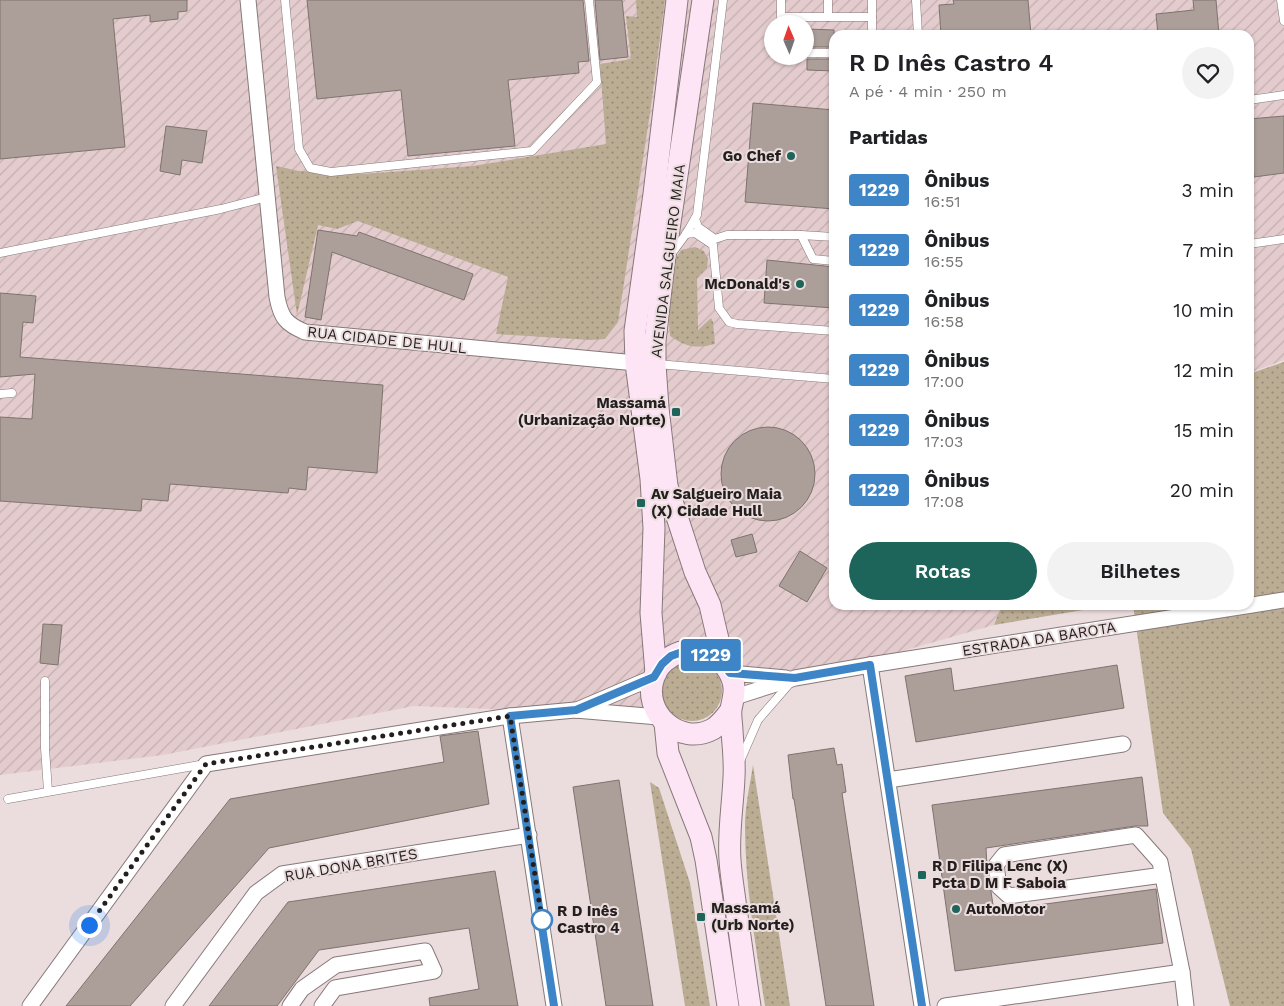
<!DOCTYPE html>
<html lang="pt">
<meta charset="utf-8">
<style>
:root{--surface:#fff;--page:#f2f2f2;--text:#202124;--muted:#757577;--accent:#1d655a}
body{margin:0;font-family:"Work Sans",sans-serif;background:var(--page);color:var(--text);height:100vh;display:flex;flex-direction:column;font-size:19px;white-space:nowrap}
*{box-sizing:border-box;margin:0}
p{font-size:16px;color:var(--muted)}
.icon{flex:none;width:28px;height:28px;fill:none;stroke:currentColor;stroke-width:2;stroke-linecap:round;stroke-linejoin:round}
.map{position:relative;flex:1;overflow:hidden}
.details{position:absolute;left:829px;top:30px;width:425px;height:580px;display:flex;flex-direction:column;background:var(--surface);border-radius:15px;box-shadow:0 1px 4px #0004}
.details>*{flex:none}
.badge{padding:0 10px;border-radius:4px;font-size:18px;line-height:32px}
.needle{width:32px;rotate:358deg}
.controls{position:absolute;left:764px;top:15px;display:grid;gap:10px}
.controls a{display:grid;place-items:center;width:50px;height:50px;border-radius:50%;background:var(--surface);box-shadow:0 1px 4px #0004;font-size:25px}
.you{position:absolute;width:25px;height:25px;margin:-12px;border:4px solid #fff;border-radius:50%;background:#1a73e8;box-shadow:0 0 0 8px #1a73e833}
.map>.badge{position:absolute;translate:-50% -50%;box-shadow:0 0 0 2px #fff}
h2{padding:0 20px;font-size:19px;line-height:45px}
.round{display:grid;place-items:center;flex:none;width:52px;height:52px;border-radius:26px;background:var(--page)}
.overview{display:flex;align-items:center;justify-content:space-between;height:85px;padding:0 20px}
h1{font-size:24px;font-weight:600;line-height:38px}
.button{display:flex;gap:10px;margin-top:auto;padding:10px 20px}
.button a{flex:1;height:58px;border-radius:30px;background:var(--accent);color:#fff;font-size:20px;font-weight:600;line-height:58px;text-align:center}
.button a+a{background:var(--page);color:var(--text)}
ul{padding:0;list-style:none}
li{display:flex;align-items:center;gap:15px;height:60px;padding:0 20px}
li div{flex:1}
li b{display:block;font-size:19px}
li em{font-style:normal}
li .badge{min-width:55px;font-weight:700;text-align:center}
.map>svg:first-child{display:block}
.industrial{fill:url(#industrial-furrows);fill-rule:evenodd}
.green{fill:url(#green-dots)}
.building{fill:#ac9f9a;stroke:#7f736e}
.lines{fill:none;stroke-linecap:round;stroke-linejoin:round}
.lane-casing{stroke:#87797a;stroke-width:9}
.street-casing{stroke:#87797a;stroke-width:17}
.secondary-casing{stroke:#87797a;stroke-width:23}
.lane{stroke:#fff;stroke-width:8}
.street{stroke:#fff;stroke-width:15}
.secondary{stroke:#fee5f6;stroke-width:21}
.line-casing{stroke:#fff;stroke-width:11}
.line{stroke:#3d85c6;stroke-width:8}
.walk{stroke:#241f1f;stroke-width:5;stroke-dasharray:0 9}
.poi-dot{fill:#1d655a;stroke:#ebdcdd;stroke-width:2}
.stop-dot{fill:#fff;stroke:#3d85c6;stroke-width:2.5}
.labels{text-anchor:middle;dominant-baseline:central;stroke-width:4;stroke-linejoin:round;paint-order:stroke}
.poi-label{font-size:15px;font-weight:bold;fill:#241f1f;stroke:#ebdcdd;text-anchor:start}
.street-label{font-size:15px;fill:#241f1f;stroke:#ebdcdd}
.stop-label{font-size:15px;font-weight:bold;fill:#241f1f;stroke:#ebdcdd;text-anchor:start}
</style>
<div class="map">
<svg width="1284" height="1006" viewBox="0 0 1284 1006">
<defs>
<pattern id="industrial-furrows" width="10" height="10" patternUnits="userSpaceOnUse" patternTransform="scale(1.25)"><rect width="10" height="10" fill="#e4ccce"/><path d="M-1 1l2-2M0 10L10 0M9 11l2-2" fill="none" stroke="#c3afb0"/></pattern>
<pattern id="green-dots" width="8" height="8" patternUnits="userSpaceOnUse" patternTransform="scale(1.25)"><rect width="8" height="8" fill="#bbac94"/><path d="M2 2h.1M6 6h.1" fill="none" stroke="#988b78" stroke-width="1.8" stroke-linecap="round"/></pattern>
</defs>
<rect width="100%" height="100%" fill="#ebdcdd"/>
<path class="industrial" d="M0,0H1284V360L1249,373V35H834V605H1002L994,625L878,658L780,672L640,715L414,706L163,755L0,775ZM772,24H805V56H772Z"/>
<g class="green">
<polygon points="636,0 665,0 650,113 618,322 605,339 590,340 496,334 508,277 358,221 337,229 318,225 297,315 276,166 299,171 362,174 473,166 606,144 600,64 631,59 626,16 637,17"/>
<path d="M695,247L704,251L708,259L707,268L697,278L698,330L711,318L713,322L715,344C696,349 686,347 670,336L668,312L672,264L681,250Z"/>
<polygon points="1284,362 1284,1006 1230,1006 1191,849 1163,813 1133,605 1249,605 1249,374"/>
<polygon points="1002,605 1113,605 994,625"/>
<circle cx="692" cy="691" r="30"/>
<path d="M753,765L790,1006H765C756,946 745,887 745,826C745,806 750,785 753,765Z"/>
<polygon points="650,782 659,788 690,883 710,1006 685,1006"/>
</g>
<g class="building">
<polygon points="0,0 187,0 187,11 178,12 178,19 150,22 150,15 113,19 125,147 0,159"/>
<polygon points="307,0 583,0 589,61 578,62 579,73 508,80 515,146 408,156 401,90 317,99"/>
<polygon points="595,0 622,0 628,57 600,60"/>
<polygon points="953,0 1028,0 1031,35 941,35 939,5 954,4"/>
<polygon points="1193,0 1216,0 1219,35 1158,35 1156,14 1194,10"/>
<polygon points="808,29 834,30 834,47 808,47"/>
<polygon points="807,59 834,59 834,71 807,70"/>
<polygon points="753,103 834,110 834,209 745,202"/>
<polygon points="1284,116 1284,173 1254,177 1249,119"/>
<polygon points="166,126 207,131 202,163 182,160 180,175 160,171"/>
<polygon points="318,230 357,236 359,232 473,274 464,300 332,252 321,320 305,317"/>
<polygon points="767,260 834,267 834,308 764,303"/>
<polygon points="0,293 36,296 33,323 23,322 20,357 383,385 377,473 308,467 306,490 289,488 288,493 170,484 168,501 142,499 141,511 0,501 0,417 32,419 35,374 0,377"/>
<circle cx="768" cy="474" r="47"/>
<polygon points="752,534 757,552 736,557 731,540"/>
<polygon points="800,551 827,568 807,602 779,586"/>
<polygon points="43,624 62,625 58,665 40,663"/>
<polygon points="1117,665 1124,708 916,742 905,676 951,668 954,691"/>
<polygon points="478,731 489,804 269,848 130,1006 66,1006 230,799 444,762 440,736"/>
<polygon points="834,748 837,765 842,764 846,792 842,793 874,1006 826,1006 794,799 793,799 788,755"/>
<polygon points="1142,777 1148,826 1135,826 986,848 987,866 994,911 1156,889 1163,943 955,971 932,805"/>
<polygon points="619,780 634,880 653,1006 606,1006 588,887 573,787"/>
<polygon points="495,871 518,1006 430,1006 429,998 479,989 469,928 319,950 277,1006 209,1006 288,902"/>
</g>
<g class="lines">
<g class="lane-casing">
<g id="lane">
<polyline points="285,0 299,149 310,168 331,172 532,151 597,82 589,0"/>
<polyline points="781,0 781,17 872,17 872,0"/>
<polyline points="828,0 828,17"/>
<polyline points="916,0 918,35"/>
<polyline points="1281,0 1284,21"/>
<polyline points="872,35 872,17"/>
<polyline points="805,53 834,53"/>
<polyline points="1249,100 1284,95"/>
<polyline points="695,219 698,227 715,239 727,235 801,235 813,259 834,261"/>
<polyline points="686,234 695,233 713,245 719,308 729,322 737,324 834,331"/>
<polyline points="801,235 834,237"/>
<polyline points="1249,244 1284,239"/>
<polyline points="0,253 221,209 267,197"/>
<polyline points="672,253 686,234 697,215 723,0"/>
<polyline points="657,364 834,379"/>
<polyline points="0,394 12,393"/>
<polyline points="45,681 45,748 48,791"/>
<polyline points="741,759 758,720 791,682"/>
<polyline points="8,799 205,764"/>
</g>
</g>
<g class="street-casing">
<g id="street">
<path d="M248,0L277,297C281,318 286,324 305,332L636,363"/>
<polyline points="870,665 922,1006"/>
<polyline points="730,673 786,678"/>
<polyline points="735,697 795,678 870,665 1284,600"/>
<polyline points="577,710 654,677"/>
<polyline points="510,716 554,1006"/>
<polyline points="888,780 1123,744"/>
<polyline points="1163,875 1009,896 999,887 996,865 1004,855 1136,835 1160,862 1182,972 1186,1006"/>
<polyline points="30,1006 206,764 510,716 575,710 659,717"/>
<polyline points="173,1006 256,893 282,874 529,835"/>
<polyline points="290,1006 302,989 336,965 425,951 434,971 335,988 322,1006"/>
<polyline points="945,1006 1182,972"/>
</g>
</g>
<g class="secondary-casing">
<g id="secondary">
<polyline points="703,0 664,263 655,341 655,364 658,408 667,486 695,572 710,605 724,665"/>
<polyline points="656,673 651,613 654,528 651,479 636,363 635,331 654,194 677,0"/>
<path d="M731,710C726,717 721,724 713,729C680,747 641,713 654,677C658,665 669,656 681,652C699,647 720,655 729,672C737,686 734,695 731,709C730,716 732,724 732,731C733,746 735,762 734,777C733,804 728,832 730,860C731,876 734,892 736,909C741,941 745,974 750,1006"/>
<polyline points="665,723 668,753 701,837 706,860 728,1006"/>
</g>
</g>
<use href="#lane" class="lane"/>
<use href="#street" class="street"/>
<use href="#secondary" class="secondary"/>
</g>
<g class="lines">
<g class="line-casing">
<polyline id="line" points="554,1006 510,716 576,710 654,677 662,664 671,656 682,652 693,650 705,652 716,657 724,665 730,673 795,678 870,665 922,1006"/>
</g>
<use href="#line" class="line"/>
<polyline class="walk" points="89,925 206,764 510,716 542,920"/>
</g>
<g class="poi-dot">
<circle cx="791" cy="156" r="5"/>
<circle cx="800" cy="284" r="5"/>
<rect x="671" y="407" width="10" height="10" rx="2.5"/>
<rect x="636" y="498" width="10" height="10" rx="2.5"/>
<rect x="917" y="870" width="10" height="10" rx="2.5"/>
<circle cx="956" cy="909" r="5"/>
<rect x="696" y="912" width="10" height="10" rx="2.5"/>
</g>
<circle class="stop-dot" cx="542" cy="920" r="10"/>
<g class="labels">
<g class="poi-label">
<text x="781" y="156" text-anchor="end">Go Chef</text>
<text x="790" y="284" text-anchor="end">McDonald's</text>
<text x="666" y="403" text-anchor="end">Massamá<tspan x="666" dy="17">(Urbanização Norte)</tspan></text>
<text x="651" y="494">Av Salgueiro Maia<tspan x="651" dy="17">(X) Cidade Hull</tspan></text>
<text x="932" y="866">R D Filipa Lenc (X)<tspan x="932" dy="17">Pcta D M F Saboia</tspan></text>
<text x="711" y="908">Massamá<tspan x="711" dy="17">(Urb Norte)</tspan></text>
<text x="966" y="909">AutoMotor</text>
</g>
<g class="street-label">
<text transform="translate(668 261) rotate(-83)">AVENIDA SALGUEIRO MAIA</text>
<text transform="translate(387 340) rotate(6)">RUA CIDADE DE HULL</text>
<text transform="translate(1039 639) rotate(-9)">ESTRADA DA BAROTA</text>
<text transform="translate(351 865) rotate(-10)">RUA DONA BRITES</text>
</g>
<g class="stop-label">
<text x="557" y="911">R D Inês<tspan x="557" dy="17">Castro 4</tspan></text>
</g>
</g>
</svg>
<div class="controls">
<a><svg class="needle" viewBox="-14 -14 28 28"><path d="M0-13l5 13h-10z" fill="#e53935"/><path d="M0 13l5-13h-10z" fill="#757577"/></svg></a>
</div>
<div class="you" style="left:89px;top:925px"></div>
<b class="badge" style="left:711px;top:655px;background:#3d85c6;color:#fff">1229</b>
<section class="details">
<div class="overview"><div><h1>R D Inês Castro 4</h1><p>A pé · 4 min · 250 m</p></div><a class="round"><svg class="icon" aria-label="heart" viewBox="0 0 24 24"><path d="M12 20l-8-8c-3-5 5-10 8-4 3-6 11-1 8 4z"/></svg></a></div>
<h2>Partidas</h2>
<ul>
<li><span class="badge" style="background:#3d85c6;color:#fff">1229</span><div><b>Ônibus</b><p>16:51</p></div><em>3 min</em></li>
<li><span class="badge" style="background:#3d85c6;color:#fff">1229</span><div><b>Ônibus</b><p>16:55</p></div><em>7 min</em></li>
<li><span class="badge" style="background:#3d85c6;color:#fff">1229</span><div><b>Ônibus</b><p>16:58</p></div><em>10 min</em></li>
<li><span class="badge" style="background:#3d85c6;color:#fff">1229</span><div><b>Ônibus</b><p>17:00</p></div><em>12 min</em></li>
<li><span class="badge" style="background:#3d85c6;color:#fff">1229</span><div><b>Ônibus</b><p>17:03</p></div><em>15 min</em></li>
<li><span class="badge" style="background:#3d85c6;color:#fff">1229</span><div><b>Ônibus</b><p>17:08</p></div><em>20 min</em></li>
</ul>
<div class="button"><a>Rotas</a><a>Bilhetes</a></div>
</section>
</div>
